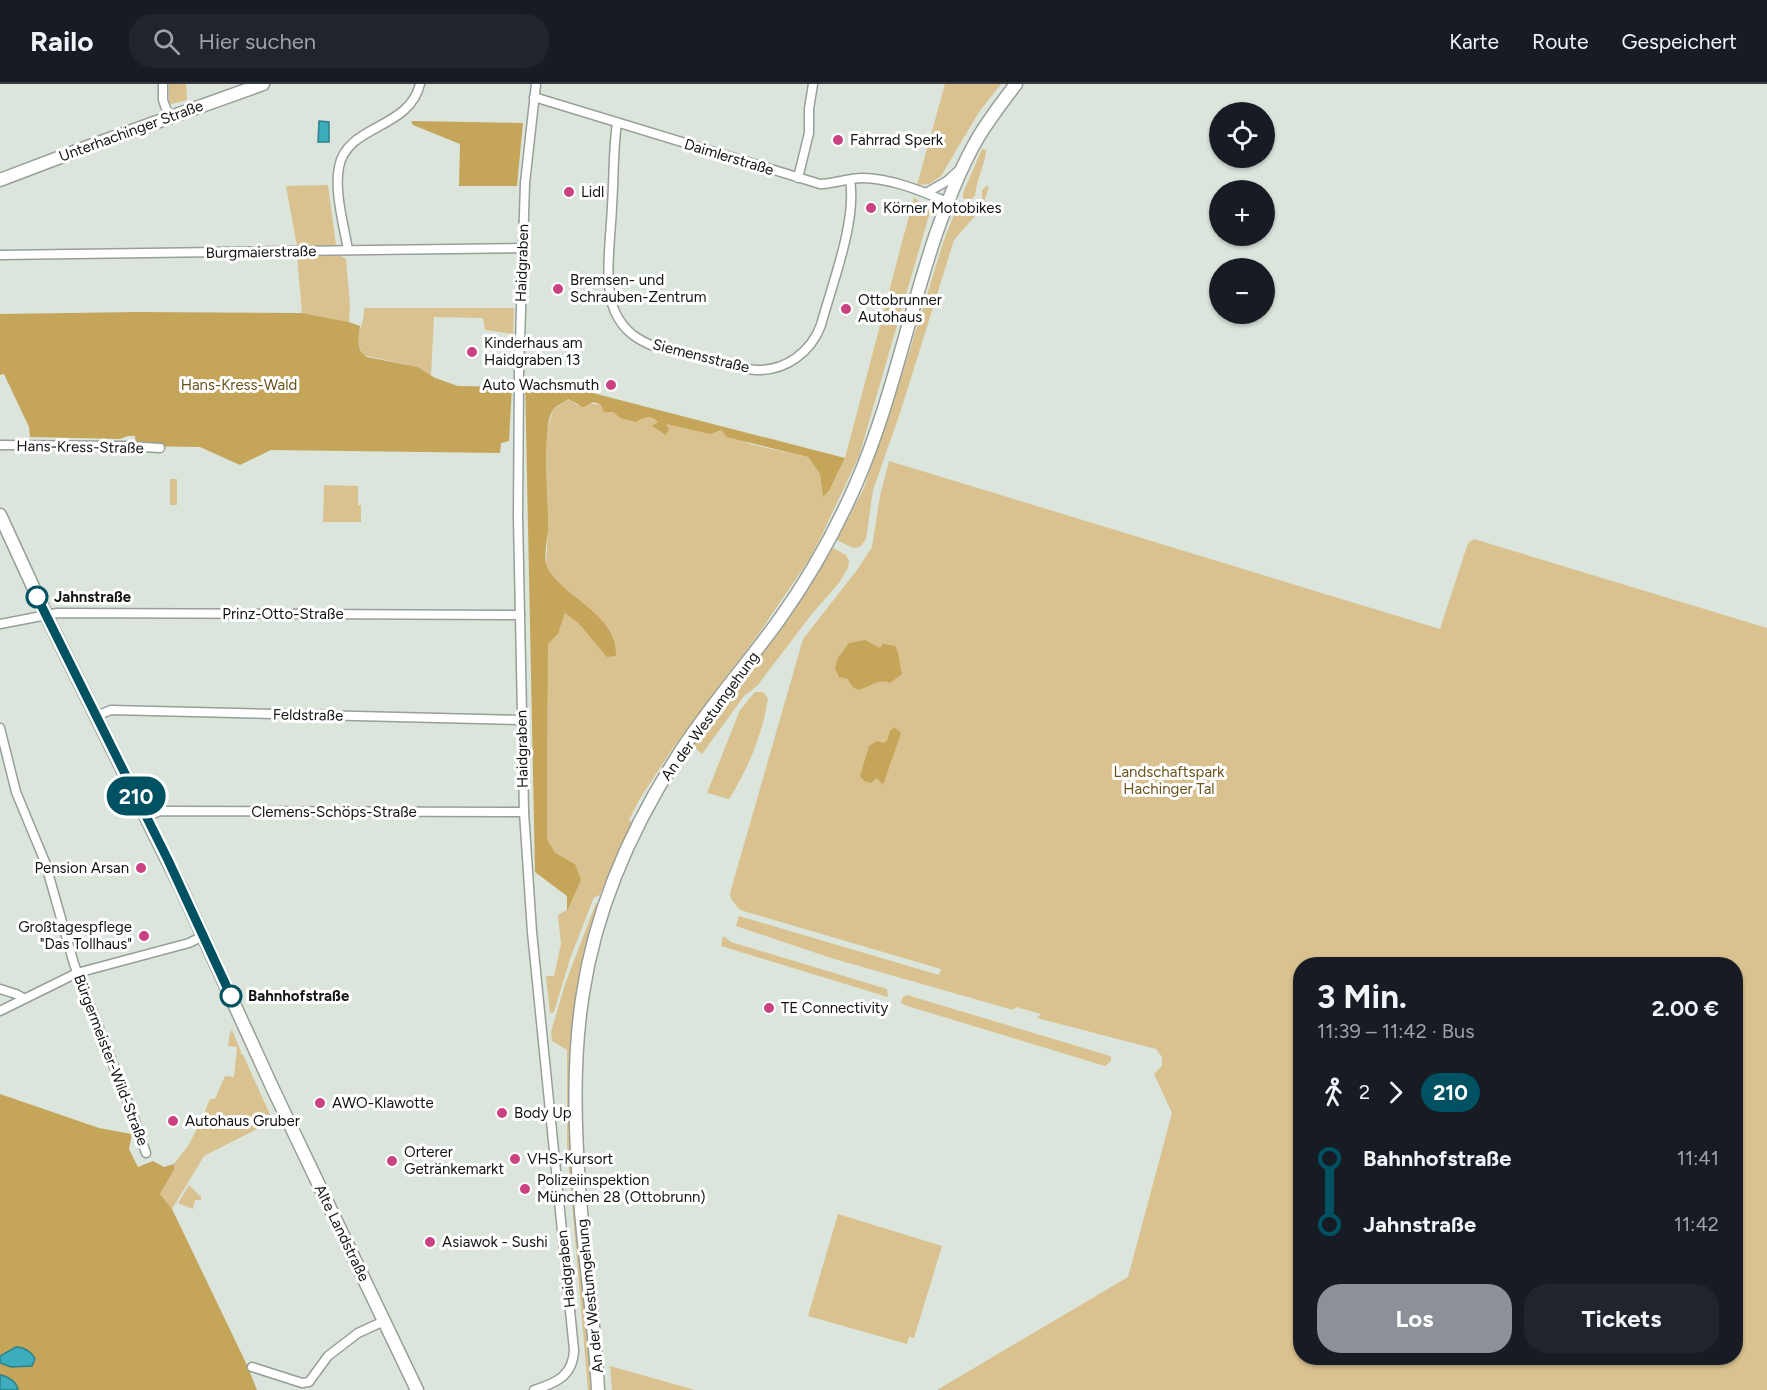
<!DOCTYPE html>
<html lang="de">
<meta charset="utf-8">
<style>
:root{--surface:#171b24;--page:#20242c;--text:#f1f3f6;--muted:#9ea1a6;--line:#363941;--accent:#8c9099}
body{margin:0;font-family:Figtree,sans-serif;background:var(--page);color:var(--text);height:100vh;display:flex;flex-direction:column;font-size:22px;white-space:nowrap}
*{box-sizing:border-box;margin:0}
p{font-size:20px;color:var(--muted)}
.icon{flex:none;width:33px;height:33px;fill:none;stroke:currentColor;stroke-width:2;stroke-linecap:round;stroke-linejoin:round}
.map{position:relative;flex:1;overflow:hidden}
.sheet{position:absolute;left:1293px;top:873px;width:450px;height:408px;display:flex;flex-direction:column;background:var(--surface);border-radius:24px;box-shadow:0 2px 4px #0004}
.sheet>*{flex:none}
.badge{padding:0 12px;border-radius:20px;font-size:21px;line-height:39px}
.controls{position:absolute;left:1209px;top:18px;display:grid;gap:12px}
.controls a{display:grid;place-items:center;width:66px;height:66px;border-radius:50%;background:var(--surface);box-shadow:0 2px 4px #0004;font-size:30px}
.map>.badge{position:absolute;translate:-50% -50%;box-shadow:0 0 0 3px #fff}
.legs{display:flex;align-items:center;gap:9px;height:66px;padding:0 24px;font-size:20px}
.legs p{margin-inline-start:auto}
.head{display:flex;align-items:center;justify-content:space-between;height:102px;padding:0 24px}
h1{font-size:33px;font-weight:700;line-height:45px}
.action{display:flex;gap:12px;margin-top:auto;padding:12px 24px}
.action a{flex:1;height:69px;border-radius:24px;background:var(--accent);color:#fff;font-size:24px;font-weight:700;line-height:69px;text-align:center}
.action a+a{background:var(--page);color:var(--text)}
ul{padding:0 24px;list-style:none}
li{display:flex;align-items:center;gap:21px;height:66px;font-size:22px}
li i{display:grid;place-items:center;width:9px;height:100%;margin:0 8px;background:currentColor}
li i::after{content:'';width:15px;height:15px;margin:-8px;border:4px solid;border-radius:50%;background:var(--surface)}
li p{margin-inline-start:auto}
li:first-child i{background:linear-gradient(#0000 50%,currentColor 0)}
li:last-child i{background:linear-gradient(currentColor 50%,#0000 0)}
header{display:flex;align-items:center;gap:36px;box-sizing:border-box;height:84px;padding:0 30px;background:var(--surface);border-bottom:2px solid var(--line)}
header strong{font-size:28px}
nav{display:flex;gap:33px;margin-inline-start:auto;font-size:21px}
.search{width:420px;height:54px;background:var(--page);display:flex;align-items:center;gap:15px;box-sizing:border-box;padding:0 21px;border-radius:24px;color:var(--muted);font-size:22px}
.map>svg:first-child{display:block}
.green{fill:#d9c28f;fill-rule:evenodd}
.forest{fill:#c5a55a}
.water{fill:#3badbc;stroke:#2f7f89;stroke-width:1.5}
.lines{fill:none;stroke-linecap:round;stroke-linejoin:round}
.street-casing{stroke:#979f97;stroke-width:11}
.secondary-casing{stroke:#979f97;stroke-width:15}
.street{stroke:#fff;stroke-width:8}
.secondary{stroke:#fff;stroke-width:12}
.line-1-casing{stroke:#fff;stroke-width:14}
.line-1{stroke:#005262;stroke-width:9}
.poi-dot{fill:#ca4281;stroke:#fff;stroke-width:2}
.stop-1-dot{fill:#fff;stroke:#005262;stroke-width:3}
.labels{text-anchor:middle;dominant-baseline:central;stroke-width:6;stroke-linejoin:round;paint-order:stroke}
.street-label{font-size:15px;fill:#121512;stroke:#fff}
.poi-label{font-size:15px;fill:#121512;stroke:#fff;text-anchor:start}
.park-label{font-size:15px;fill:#6b541b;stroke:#fff}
.stop-label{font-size:15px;font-weight:bold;fill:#121512;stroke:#fff;text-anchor:start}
</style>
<header>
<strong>Railo</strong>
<div class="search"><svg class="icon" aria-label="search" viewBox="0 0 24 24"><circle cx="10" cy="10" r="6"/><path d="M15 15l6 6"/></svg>Hier suchen</div>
<nav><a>Karte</a><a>Route</a><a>Gespeichert</a></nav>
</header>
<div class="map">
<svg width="1767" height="1306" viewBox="0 0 1767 1306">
<rect width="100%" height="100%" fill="#dbe5dc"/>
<g class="green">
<polygon points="169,0 186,0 187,16 171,20 169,17"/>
<polygon points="945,0 1001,0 979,28 941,92 929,100 917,101"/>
<path d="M982,65L986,66C986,78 976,97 975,112L970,116L963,114V109Z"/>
<polygon points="328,101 336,161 297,162 286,102"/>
<polygon points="987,102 989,103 982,124 954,156 901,326 873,406 866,455 860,463 853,464 837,456 864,404 891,326 945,153 956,126 969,127 978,123 982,114 982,106"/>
<path d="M914,113L930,128L859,372L819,457L808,477L757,552L673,664L639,716L629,736L632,738L603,804L599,812L594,813L570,875L554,928L550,929L546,892H554L561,860L558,831L567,826L575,780L554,769L547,755L548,560L558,550L565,529L578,539L590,554L557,498L546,482L548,443L546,350L553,326L568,315L577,321C597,318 605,320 620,334C633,333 648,328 659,337L653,342L666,339L713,348L721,346L750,360L808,373L820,390L823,413L829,407L845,374Z"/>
<polygon points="339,171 346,175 350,221 349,238 302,229 297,172"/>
<path d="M364,224H514L513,250L485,246L483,234L434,233L431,291L418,283L363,271C352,253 365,242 364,224Z"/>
<path d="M889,377L1440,545L1468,459L1474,455L1767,544V1306H937L1128,1193L1172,1029L1154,990L1162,982V973L1156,965L1037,934L1041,930L1016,923L1013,926L831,874L736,842L739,832L939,891L941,885L740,826L731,815L730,809L803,555L857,486L872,463L880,412ZM1300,880H1736V1274H1300Z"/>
<rect x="170" y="395" width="7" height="26"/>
<polygon points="324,401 358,402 358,421 361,421 361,438 323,438"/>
<polygon points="833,464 846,471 849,477 848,484 839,499 811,531 757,602 744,612 702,670 692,662 802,515"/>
<path d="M755,608H763L768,614C763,649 748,685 729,715L707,709L740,626Z"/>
<polygon points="596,819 598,820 583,879 575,935 594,1306 588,1306 567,1061 567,966 552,957 551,948 565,900"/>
<polygon points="723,852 731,858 887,905 888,913 721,862"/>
<polygon points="907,911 1107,971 1111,973 1111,977 1105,982 904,921 901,918 903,913"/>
<polygon points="232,946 241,968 240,969 243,971 273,1037 204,1072 172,1125 160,1110 174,1086 174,1080 188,1062 201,1037 210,1015 215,1015 225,992 234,993 237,963 228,962 230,949"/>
<polygon points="189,1101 201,1113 201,1116 195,1116 193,1125 178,1119"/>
<polygon points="838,1130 942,1162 914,1254 909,1253 907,1260 808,1232"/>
<polygon points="610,1282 695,1306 612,1306"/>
</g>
<g class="forest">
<polygon points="411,37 523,39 517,102 459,102 460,60 413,41"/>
<path d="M137,228L302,229L349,238L360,242C359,254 355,266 367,273L418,283L435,294L458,302L512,303L509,357L501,359L500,369L271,366L240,381L200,363L136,362L135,352H128L120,355L30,353L29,343L4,290L0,291V230Z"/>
<path d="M525,294L585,307L845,374L829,407L823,413L820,390L808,373L727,353L721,346L710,350L666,340L669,345L666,351L652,342L658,338C650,330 645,333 636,338L620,334L613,328H604L601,321L594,318L583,323L568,315C564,318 556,322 553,326C541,342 549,420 548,444C548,455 542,476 548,485C567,516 618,531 616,572L607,573L578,539L565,529L558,550L548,560L547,755L555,769L575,780L581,796L567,827V812L535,788Z"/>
<path d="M865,556L880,564L883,560L895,562C900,570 899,580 902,590L890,599C871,591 859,620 848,595L839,593L835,584L838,574L849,559Z"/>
<polygon points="894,643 901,649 883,701 877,694 871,699 864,697 860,692 869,662 877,657 883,659 887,657 890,647"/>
<polygon points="0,1010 99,1044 132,1050 129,1065 138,1083 153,1077 164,1083 174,1080 174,1086 160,1110 172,1125 246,1279 257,1306 0,1306"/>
</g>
<g class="water">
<polygon points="319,37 329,38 329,58 318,58"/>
<path d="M16,1263C24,1263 32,1268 35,1275L32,1282L11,1283L0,1279V1272Z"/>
<path d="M0,1291C8,1292 17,1298 18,1306H0Z"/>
</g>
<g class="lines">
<g class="street-casing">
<g id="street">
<polyline points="163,0 163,16 169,33"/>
<path d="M534,13L820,100C834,100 848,94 862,94C890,94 922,107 947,118"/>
<path d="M617,39C613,66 614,94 612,122C611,152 603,201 615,228C624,247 637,256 656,263C676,268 696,272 715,277C729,280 743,285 756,286C786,287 811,268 821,241C832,200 857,137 850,96"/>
<polyline points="798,94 809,49 809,25 813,0"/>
<polyline points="926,109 947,97 958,87"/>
<path d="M348,166C344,142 334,107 339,83C347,40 409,46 420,0"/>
<polyline points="0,171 523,164"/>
<polyline points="0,361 125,362 160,364"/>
<polyline points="0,540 57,529 520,531"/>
<polyline points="96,632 111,626 522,636"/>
<polyline points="0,644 16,708 45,778 74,880 134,1034 146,1069"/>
<polyline points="146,733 160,727 524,728"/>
<polyline points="0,905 16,910 23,914"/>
<polyline points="0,927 77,889 189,859 203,852"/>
<polyline points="252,1283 302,1299 309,1298 328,1272 358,1249 384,1237"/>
<path d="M534,1306C556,1299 573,1292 574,1266L532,848L524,728L518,434L519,289L525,99L536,0"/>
</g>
</g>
<g class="secondary-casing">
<g id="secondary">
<polyline points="0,96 87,63 263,0"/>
<polyline points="0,431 46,531 181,804 273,1005 417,1306"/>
<path d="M598,1306C595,1242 585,1179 580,1115C575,1047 572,977 583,909C596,824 631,745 677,673C707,625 746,582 779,536C809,494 835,448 856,400C891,320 908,232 936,150C948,116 961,82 979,52C990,34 1003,17 1016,0"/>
</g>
</g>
<use href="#street" class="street"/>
<use href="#secondary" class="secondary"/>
</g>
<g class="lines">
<g class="line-1-casing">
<polyline id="line-1" points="37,513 168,776 231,912"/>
</g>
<use href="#line-1" class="line-1"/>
</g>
<g class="poi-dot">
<circle cx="838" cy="56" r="6"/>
<circle cx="569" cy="108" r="6"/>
<circle cx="871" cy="124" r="6"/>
<circle cx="558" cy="205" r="6"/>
<circle cx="846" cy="225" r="6"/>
<circle cx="472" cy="268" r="6"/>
<circle cx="611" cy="301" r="6"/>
<circle cx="141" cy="784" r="6"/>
<circle cx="144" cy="852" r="6"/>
<circle cx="769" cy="924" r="6"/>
<circle cx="320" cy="1019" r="6"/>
<circle cx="502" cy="1029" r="6"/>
<circle cx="173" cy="1037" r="6"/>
<circle cx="515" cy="1075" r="6"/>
<circle cx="392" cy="1077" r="6"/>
<circle cx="525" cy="1105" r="6"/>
<circle cx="430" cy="1158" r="6"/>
</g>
<g class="stop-1-dot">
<circle cx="37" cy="513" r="10"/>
<circle cx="231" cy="912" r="10"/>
</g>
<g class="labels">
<g class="street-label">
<text transform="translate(131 47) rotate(-20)">Unterhachinger Straße</text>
<text transform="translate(729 73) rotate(17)">Daimlerstraße</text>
<text transform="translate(261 168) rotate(-1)">Burgmaierstraße</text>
<text transform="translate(522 179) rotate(-88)">Haidgraben</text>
<text transform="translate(701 272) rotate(14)">Siemensstraße</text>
<text transform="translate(80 363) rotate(1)">Hans-Kress-Straße</text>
<text x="283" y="530">Prinz-Otto-Straße</text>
<text transform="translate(308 631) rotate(1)">Feldstraße</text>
<text transform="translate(710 632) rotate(-54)">An der Westumgehung</text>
<text transform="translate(522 665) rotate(-91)">Haidgraben</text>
<text x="334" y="728">Clemens-Schöps-Straße</text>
<text transform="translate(111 976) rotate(69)">Bürgermeister-Wild-Straße</text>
<text transform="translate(342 1149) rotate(64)">Alte Landstraße</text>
<text transform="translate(566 1185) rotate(-96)">Haidgraben</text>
<text transform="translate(590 1212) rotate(-96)">An der Westumgehung</text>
</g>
<g class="poi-label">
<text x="850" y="56">Fahrrad Sperk</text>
<text x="581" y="108">Lidl</text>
<text x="883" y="124">Körner Motobikes</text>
<text x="570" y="196">Bremsen- und<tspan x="570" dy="17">Schrauben-Zentrum</tspan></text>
<text x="858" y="216">Ottobrunner<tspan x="858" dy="17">Autohaus</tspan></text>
<text x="484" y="259">Kinderhaus am<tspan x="484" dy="17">Haidgraben 13</tspan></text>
<text x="599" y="301" text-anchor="end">Auto Wachsmuth</text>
<text x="129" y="784" text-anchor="end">Pension Arsan</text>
<text x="132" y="843" text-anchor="end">Großtagespflege<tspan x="132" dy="17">"Das Tollhaus"</tspan></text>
<text x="781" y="924">TE Connectivity</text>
<text x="332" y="1019">AWO-Klawotte</text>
<text x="514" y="1029">Body Up</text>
<text x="185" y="1037">Autohaus Gruber</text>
<text x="404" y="1068">Orterer<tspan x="404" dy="17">Getränkemarkt</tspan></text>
<text x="527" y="1075">VHS-Kursort</text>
<text x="537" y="1096">Polizeiinspektion<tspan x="537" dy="17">München 28 (Ottobrunn)</tspan></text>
<text x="442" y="1158">Asiawok - Sushi</text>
</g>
<g class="park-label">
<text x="239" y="301">Hans-Kress-Wald</text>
<text x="1169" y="688">Landschaftspark<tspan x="1169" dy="17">Hachinger Tal</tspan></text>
</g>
<g class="stop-label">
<text x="54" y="513">Jahnstraße</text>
<text x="248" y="912">Bahnhofstraße</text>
</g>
</g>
</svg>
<div class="controls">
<a><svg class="icon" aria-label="locate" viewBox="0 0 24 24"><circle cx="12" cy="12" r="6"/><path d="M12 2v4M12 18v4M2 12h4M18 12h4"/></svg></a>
<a>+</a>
<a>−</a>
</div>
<b class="badge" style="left:136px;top:712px;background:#005262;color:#fff">210</b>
<section class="sheet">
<div class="head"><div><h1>3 Min.</h1><p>11:39 – 11:42 · Bus</p></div><b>2.00 €</b></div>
<div class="legs"><svg class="icon" aria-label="walk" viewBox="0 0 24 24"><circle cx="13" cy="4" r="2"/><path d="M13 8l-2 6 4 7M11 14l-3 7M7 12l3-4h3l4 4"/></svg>2<svg class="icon" aria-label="forward" viewBox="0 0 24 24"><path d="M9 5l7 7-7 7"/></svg><b class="badge" style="background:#005262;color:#fff">210</b></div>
<ul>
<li><i style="color:#005262"></i><b>Bahnhofstraße</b><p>11:41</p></li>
<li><i style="color:#005262"></i><b>Jahnstraße</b><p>11:42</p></li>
</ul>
<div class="action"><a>Los</a><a>Tickets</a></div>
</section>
</div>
